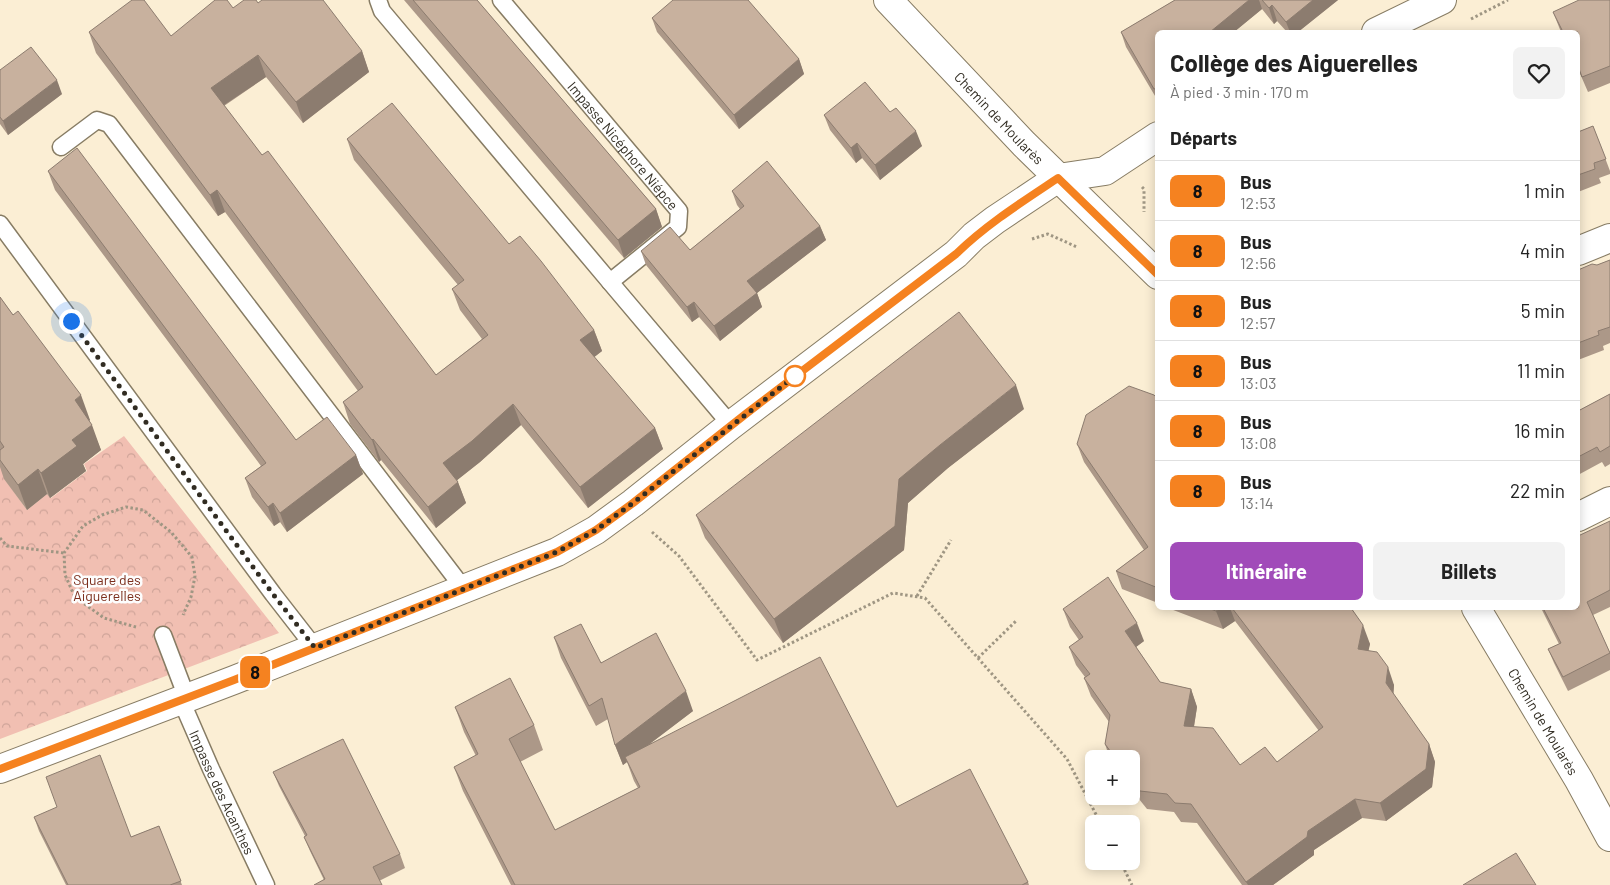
<!DOCTYPE html>
<html lang="fr">
<meta charset="utf-8">
<style>
:root{--surface:#fff;--page:#f2f2f2;--text:#222;--muted:#767676;--line:#e0e0e0;--accent:#a14bb9}
body{margin:0;font-family:Barlow,sans-serif;background:var(--page);color:var(--text);height:100vh;display:flex;flex-direction:column;font-size:19px;white-space:nowrap}
*{box-sizing:border-box;margin:0}
p{font-size:16px;color:var(--muted)}
.icon{flex:none;width:28px;height:28px;fill:none;stroke:currentColor;stroke-width:2;stroke-linecap:round;stroke-linejoin:round}
.map{position:relative;flex:1;overflow:hidden}
.sheet{position:absolute;left:1155px;top:30px;width:425px;height:580px;display:flex;flex-direction:column;background:var(--surface);border-radius:8px;box-shadow:0 2px 12px #0003}
.sheet>*{flex:none}
.badge{padding:0 10px;border-radius:8px;font-size:18px;line-height:32px}
.buttons{position:absolute;left:1085px;top:750px;display:grid;gap:10px}
.buttons a{display:grid;place-items:center;width:55px;height:55px;border-radius:8px;background:var(--surface);box-shadow:0 2px 12px #0003;font-size:25px}
.you{position:absolute;width:25px;height:25px;margin:-12px;border:4px solid #fff;border-radius:50%;background:#1a73e8;box-shadow:0 0 0 8px #1a73e833}
.map>.badge{position:absolute;translate:-50% -50%;box-shadow:0 0 0 2px #fff}
h2{padding:0 15px;font-size:19px;line-height:45px}
.round{display:grid;place-items:center;flex:none;width:52px;height:52px;border-radius:8px;background:var(--page)}
.headline{display:flex;align-items:center;justify-content:space-between;height:85px;padding:0 15px}
h1{font-size:24px;font-weight:700;line-height:38px}
.button{display:flex;gap:10px;margin-top:auto;padding:10px 15px}
.button a{flex:1;height:58px;border-radius:8px;background:var(--accent);color:#fff;font-size:20px;font-weight:700;line-height:58px;text-align:center}
.button a+a{background:var(--page);color:var(--text)}
ul{padding:0;list-style:none}
li{display:flex;align-items:center;gap:15px;height:60px;padding:0 15px;border-top:1px solid var(--line)}
li div{flex:1}
li b{display:block;font-size:19px}
li em{font-style:normal}
li .badge{min-width:55px;font-weight:700;text-align:center}
.map>svg:first-child{display:block}
.forest{fill:url(#forest-crowns)}
.lines{fill:none;stroke-linecap:round;stroke-linejoin:round}
.service-casing{stroke:#877c64;stroke-width:19}
.minor-casing{stroke:#877c64;stroke-width:30}
.tertiary-casing{stroke:#877c64;stroke-width:30}
.secondary-casing{stroke:#877c64;stroke-width:30}
.path{stroke:#9f9683;stroke-width:3;stroke-dasharray:2.5 2.5;stroke-linecap:butt}
.service{stroke:#fff;stroke-width:16}
.minor{stroke:#fff;stroke-width:28}
.tertiary{stroke:#fff;stroke-width:28}
.secondary{stroke:#fff;stroke-width:28}
.wall{fill:#ac9888}
.shaded-wall{fill:#8c7c6f}
.building{fill:#c8b19e;stroke:#8c7c6f}
.line-casing{stroke:#fff;stroke-width:11}
.line{stroke:#f58220;stroke-width:8}
.walk{stroke:#312c22;stroke-width:5;stroke-dasharray:0 9}
.stop-dot{fill:#fff;stroke:#f58220;stroke-width:2.5}
.labels{text-anchor:middle;dominant-baseline:central;stroke-width:5;stroke-linejoin:round;paint-order:stroke}
.street-label{font-size:14px;fill:#312c22;stroke:#fdfdfd}
.park-label{font-size:14px;fill:#7b2e1c;stroke:#fdfdfd}
</style>
<div class="map">
<svg width="1610" height="885" viewBox="0 0 1610 885">
<defs>
<pattern id="forest-crowns" width="20" height="18" patternUnits="userSpaceOnUse" patternTransform="scale(1.25)"><rect width="20" height="18" fill="#f1bfb2"/><path d="M2 6a3 3 0 1 1 6 0M12 15a3 3 0 1 1 6 0" fill="none" stroke="#cfa499"/></pattern>
</defs>
<rect width="100%" height="100%" fill="#fbeed4"/>
<polygon class="forest" points="124,436 279,633 0,739 0,456 4,478 27,510 47,494 51,498 87,471 84,464"/>
<g class="lines">
<g class="service-casing">
<g id="service">
<polyline points="378,0 382,11 610,282 731,425"/>
<path id="s1" d="M501,0L679,211L678,227L610,282"/>
<polyline points="61,147 97,120 109,124 464,589"/>
<polyline points="0,224 273,594 315,648"/>
<polyline points="163,635 187,698"/>
<path id="s2" d="M181,700L211,769L266,885"/>
</g>
</g>
<g class="minor-casing">
<g id="minor">
<polyline points="1578,251 1610,238"/>
<polyline points="1578,517 1610,501"/>
</g>
</g>
<g class="tertiary-casing">
<g id="tertiary">
<polyline points="1376,32 1442,0"/>
<polyline points="0,769 234,680 557,552 596,530 633,503 731,425 956,254 974,236 995,220 1058,178 1105,171 1158,136"/>
</g>
</g>
<g class="secondary-casing">
<g id="secondary">
<path id="s3" d="M888,0L1024,144L1158,275"/>
<path id="s4" d="M1476,608L1579,780L1610,837"/>
</g>
</g>
<g class="path">
<polyline points="1471,19 1508,0"/>
<polyline points="1142,187 1144,189 1144,212"/>
<polyline points="1032,239 1048,234 1077,247"/>
<polyline points="652,532 679,556 757,660 893,593 925,598 1067,759 1101,824"/>
<polyline points="0,538 7,546 64,553"/>
<polyline points="917,596 951,540"/>
<polyline points="136,627 104,618 75,597 65,575 64,553 83,526 102,515 126,507 143,510 171,532 192,557 195,576 191,597 183,615"/>
<polyline points="978,658 1016,621"/>
<polyline points="1120,861 1132,885"/>
</g>
<use href="#service" class="service"/>
<use href="#minor" class="minor"/>
<use href="#tertiary" class="tertiary"/>
<use href="#secondary" class="secondary"/>
</g>
<g class="wall">
<polygon points="404,0 477,0 656,209 662,227 624,258"/>
<polygon points="1175,0 1338,0 1298,32 1287,32 1277,21 1274,24 1262,9 1234,32 1158,32 1158,101 1126,47 1121,32"/>
<polygon points="1610,0 1610,83 1588,92 1578,69 1578,32 1561,32 1553,12"/>
<polygon points="258,3 362,51 369,72 303,123 266,77 224,106 262,155 436,375 482,339 460,310 452,289 458,285 354,160 347,139 509,244 594,330 602,351 594,357 655,428 663,449 588,508 521,425 480,462 457,480 466,503 436,528 381,460 379,462 350,424 343,402 358,391 225,212 218,216 96,53 89,32 171,36 233,8"/>
<polygon points="652,18 799,59 804,74 739,129 657,32"/>
<polygon points="0,70 62,94 8,135 0,124"/>
<polygon points="890,112 922,146 880,180 862,158 856,163 830,130 824,115"/>
<polygon points="1593,126 1610,171 1610,174 1599,178 1601,183 1578,192 1578,132"/>
<polygon points="48,171 296,440 356,455 363,474 287,532 280,522 274,526 252,497 245,478 261,466 55,190"/>
<polygon points="732,191 820,226 826,240 757,293 762,307 720,341 699,317 692,322 646,265 641,251 690,250 740,209 737,205"/>
<polygon points="1610,260 1610,343 1603,346 1604,350 1578,360 1578,270 1597,265"/>
<polygon points="0,297 90,420 89,421 101,450 83,464 86,471 50,498 47,494 27,510 4,479 0,467"/>
<polygon points="1610,394 1610,464 1605,467 1602,462 1578,475 1578,411"/>
<polygon points="1158,399 1158,603 1122,589 1116,571 1144,550 1084,462 1077,444"/>
<polygon points="1024,409 948,468 908,503 904,550 783,643 705,538 696,515"/>
<polygon points="1610,521 1610,607 1593,615 1610,653 1610,670 1568,691 1554,663 1548,649 1559,644 1541,608 1578,608"/>
<polygon points="1168,608 1351,608 1370,644 1368,650 1394,685 1393,694 1429,744 1435,762 1432,787 1386,821 1362,818 1314,850 1314,855 1273,885 1242,885 1197,823 1181,822 1174,812 1147,809 1131,789 1131,759 1110,759 1105,744 1109,722 1091,696 1084,678 1085,677 1076,665 1069,647 1079,640 1070,627 1063,609 1144,641 1136,647 1160,682 1191,689 1197,707 1194,727 1240,765 1277,762 1319,731 1235,621 1223,629"/>
<polygon points="554,637 693,711 651,743 897,807 1028,882 1029,885 511,885 463,791 454,767 476,756 464,732 455,707 534,725 543,750 520,762 555,830 638,788 634,781 627,762 623,765 615,745 608,719 596,726 561,658"/>
<polygon points="273,772 400,854 405,868 379,881 324,880 310,851 304,837 305,836 279,786"/>
<polygon points="34,817 131,837 159,826 182,885 66,885 39,831"/>
</g>
<g class="shaded-wall">
<polygon points="1249,0 1259,0 1262,9 1234,32 1210,32"/>
<polygon points="1313,0 1338,0 1298,32 1290,32 1286,22"/>
<polygon points="1272,5 1277,21 1274,24 1269,8"/>
<polygon points="362,51 369,72 303,123 296,102"/>
<polygon points="258,55 266,77 218,109 211,88"/>
<polygon points="799,59 804,74 739,129 734,115"/>
<polygon points="57,80 62,94 8,135 3,121"/>
<polygon points="916,131 922,146 880,180 875,165"/>
<polygon points="857,143 862,158 856,163 851,148"/>
<polygon points="217,190 225,212 218,216 210,195"/>
<polygon points="656,209 662,227 624,258 618,240"/>
<polygon points="820,226 826,240 757,293 762,307 720,341 714,326 747,281"/>
<polygon points="694,302 699,317 692,322 687,307"/>
<polygon points="594,330 602,351 588,362 580,340"/>
<polygon points="1016,385 1024,409 948,468 908,503 904,550 783,643 774,619 899,479 940,445"/>
<polygon points="81,395 90,420 84,425 75,400"/>
<polygon points="513,404 521,425 480,462 451,485 443,463"/>
<polygon points="92,425 101,450 83,464 86,471 50,498 41,473 72,440"/>
<polygon points="655,428 663,449 588,508 580,487"/>
<polygon points="373,439 381,460 379,462 372,440"/>
<polygon points="356,455 363,474 287,532 280,513"/>
<polygon points="38,469 47,494 27,510 18,485"/>
<polygon points="458,482 466,503 436,528 428,507"/>
<polygon points="273,503 280,522 274,526 268,507"/>
<polygon points="1221,608 1230,608 1235,621 1223,629 1216,611"/>
<polygon points="1137,623 1144,641 1132,650 1125,631"/>
<polygon points="1363,625 1370,644 1365,667 1358,649"/>
<polygon points="1388,667 1394,685 1393,702 1386,683"/>
<polygon points="1191,689 1197,707 1191,744 1184,726"/>
<polygon points="686,691 693,711 627,761 625,757 627,762 623,765 615,745"/>
<polygon points="1429,744 1435,762 1432,787 1386,821 1380,803"/>
<polygon points="1355,799 1362,818 1314,850 1314,855 1273,885 1248,885 1246,882 1308,831"/>
</g>
<g class="building">
<polygon points="132,0 144,0 171,36 215,0 227,0 233,8 244,0 256,0 258,3 262,0 323,0 362,51 296,102 258,55 211,88 262,155 268,151 436,375 488,335 452,289 464,280 347,139 392,103 509,244 520,236 541,261 594,330 580,340 655,428 580,487 513,404 472,441 443,463 458,482 428,507 373,439 372,440 343,402 363,387 217,190 210,195 89,32"/>
<polygon points="413,0 477,0 656,209 618,240"/>
<polygon points="673,0 748,0 799,59 734,115 652,18"/>
<polygon points="1175,0 1249,0 1210,32 1158,32 1158,88 1154,89 1121,32"/>
<polygon points="1262,0 1313,0 1286,22 1272,5 1269,8"/>
<polygon points="1579,0 1610,0 1610,66 1582,77 1578,66 1578,32 1563,32 1553,12"/>
<polygon points="31,47 57,80 3,121 0,117 0,70"/>
<polygon points="865,82 890,112 896,108 916,131 875,165 857,143 851,148 824,115"/>
<polygon points="1593,126 1606,159 1594,163 1595,169 1578,175 1578,132"/>
<polygon points="77,148 296,440 327,417 356,455 280,513 273,503 268,507 245,478 266,463 48,171"/>
<polygon points="767,161 820,226 747,281 757,293 714,326 694,302 687,307 641,251 670,227 690,250 744,206 732,191"/>
<polygon points="1610,260 1610,327 1598,331 1599,335 1578,343 1578,270 1592,264 1597,265"/>
<polygon points="0,297 13,315 18,311 81,395 75,400 92,425 72,440 77,446 41,473 38,469 18,485 0,460 0,450 4,447 0,441"/>
<polygon points="959,312 1016,385 940,445 899,479 895,526 774,619 696,515"/>
<polygon points="1129,386 1154,395 1158,399 1158,588 1116,571 1148,547 1077,444 1086,415"/>
<polygon points="1610,394 1610,446 1600,452 1597,447 1578,457 1578,411"/>
<polygon points="1610,521 1610,590 1587,602 1610,653 1563,677 1548,649 1561,643 1543,608 1578,608 1578,536"/>
<polygon points="1108,577 1137,623 1125,631 1160,682 1191,689 1184,726 1213,728 1240,765 1265,747 1277,762 1323,727 1232,608 1351,608 1363,625 1358,649 1377,652 1388,667 1386,683 1429,744 1426,769 1380,803 1355,799 1308,831 1307,837 1246,882 1191,804 1175,803 1167,794 1140,791 1131,779 1131,759 1116,759 1105,744 1110,715 1084,678 1090,674 1069,647 1083,637 1063,609"/>
<polygon points="1208,608 1221,608 1216,611"/>
<polygon points="581,624 601,663 656,633 686,691 615,745 602,698 589,706 554,637"/>
<polygon points="820,657 897,807 970,769 1028,882 1022,885 515,885 454,767 478,754 455,707 510,678 534,725 509,739 555,830 640,787 625,757"/>
<polygon points="343,739 400,854 373,867 382,885 314,885 325,879 304,837 307,835 273,772"/>
<polygon points="100,755 131,837 159,826 181,881 170,885 68,885 34,817 57,807 46,777"/>
<polygon points="1516,853 1536,885 1463,885"/>
</g>
<g class="lines">
<g class="line-casing">
<path id="line" d="M0,769L234,680L557,552L596,530L633,503L747,413L956,254C987,224 1022,202 1058,178L1158,275"/>
</g>
<use href="#line" class="line"/>
<polyline class="walk" points="71,321 273,594 315,648 557,552 596,530 633,503 795,376"/>
</g>
<circle class="stop-dot" cx="795" cy="376" r="10"/>
<g class="labels">
<g class="street-label">
<text stroke="none"><textPath href="#s3" startOffset="162">Chemin de Moularès</textPath></text>
<text stroke="none"><textPath href="#s1" startOffset="190">Impasse Nicéphore Niépce</textPath></text>
<text stroke="none"><textPath href="#s4" startOffset="132">Chemin de Moularès</textPath></text>
<text stroke="none"><textPath href="#s2" startOffset="101">Impasse des Acanthes</textPath></text>
</g>
<g class="park-label">
<text x="107" y="579">Square des<tspan x="107" dy="16">Aiguerelles</tspan></text>
</g>
</g>
</svg>
<div class="buttons">
<a>+</a>
<a>−</a>
</div>
<div class="you" style="left:71px;top:321px"></div>
<b class="badge" style="left:255px;top:672px;background:#f58220;color:#111">8</b>
<section class="sheet">
<div class="headline"><div><h1>Collège des Aiguerelles</h1><p>À pied · 3 min · 170 m</p></div><a class="round"><svg class="icon" aria-label="heart" viewBox="0 0 24 24"><path d="M12 20l-8-8c-3-5 5-10 8-4 3-6 11-1 8 4z"/></svg></a></div>
<h2>Départs</h2>
<ul>
<li><span class="badge" style="background:#f58220;color:#111">8</span><div><b>Bus</b><p>12:53</p></div><em>1 min</em></li>
<li><span class="badge" style="background:#f58220;color:#111">8</span><div><b>Bus</b><p>12:56</p></div><em>4 min</em></li>
<li><span class="badge" style="background:#f58220;color:#111">8</span><div><b>Bus</b><p>12:57</p></div><em>5 min</em></li>
<li><span class="badge" style="background:#f58220;color:#111">8</span><div><b>Bus</b><p>13:03</p></div><em>11 min</em></li>
<li><span class="badge" style="background:#f58220;color:#111">8</span><div><b>Bus</b><p>13:08</p></div><em>16 min</em></li>
<li><span class="badge" style="background:#f58220;color:#111">8</span><div><b>Bus</b><p>13:14</p></div><em>22 min</em></li>
</ul>
<div class="button"><a>Itinéraire</a><a>Billets</a></div>
</section>
</div>
